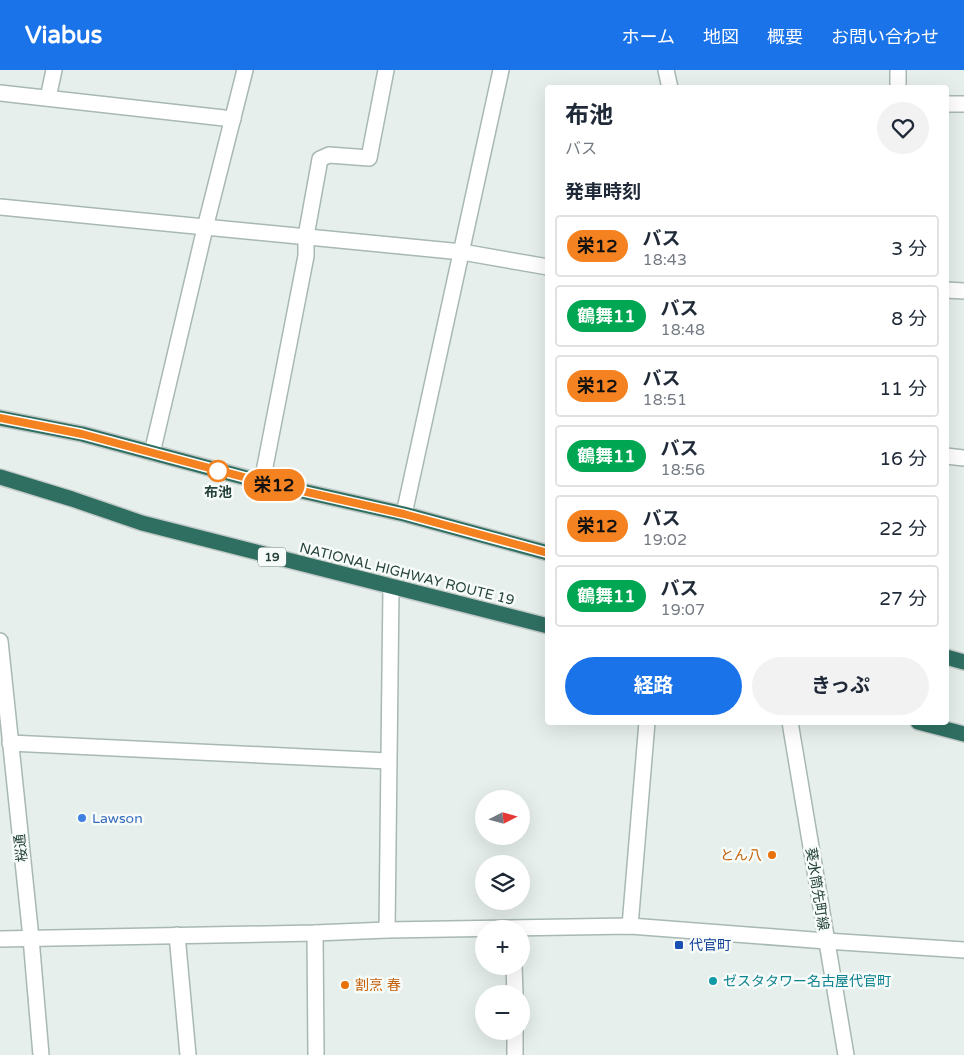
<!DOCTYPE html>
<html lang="ja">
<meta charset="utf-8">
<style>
:root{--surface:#fff;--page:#f2f2f3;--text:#1f2937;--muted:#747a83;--line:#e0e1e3;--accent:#1a73e8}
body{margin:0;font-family:"Varela Round","Noto Sans JP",sans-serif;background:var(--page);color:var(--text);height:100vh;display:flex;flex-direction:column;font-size:19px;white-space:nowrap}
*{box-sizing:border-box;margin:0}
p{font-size:16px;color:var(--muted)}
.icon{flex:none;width:28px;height:28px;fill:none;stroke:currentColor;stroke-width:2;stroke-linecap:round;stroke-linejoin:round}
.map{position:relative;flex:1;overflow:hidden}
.side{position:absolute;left:545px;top:15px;width:404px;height:640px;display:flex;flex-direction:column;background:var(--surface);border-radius:5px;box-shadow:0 5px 20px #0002}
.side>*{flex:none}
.badge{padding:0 10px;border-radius:16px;font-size:18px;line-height:32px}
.needle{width:32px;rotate:84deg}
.fabs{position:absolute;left:475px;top:720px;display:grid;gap:10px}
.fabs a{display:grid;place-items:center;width:55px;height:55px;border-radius:50%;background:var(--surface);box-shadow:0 5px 20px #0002;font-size:25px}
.map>.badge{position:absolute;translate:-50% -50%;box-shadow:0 0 0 2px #fff}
h2{padding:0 20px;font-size:19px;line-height:45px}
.round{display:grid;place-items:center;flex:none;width:52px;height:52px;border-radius:26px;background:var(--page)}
.headline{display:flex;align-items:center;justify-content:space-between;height:85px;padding:0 20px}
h1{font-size:24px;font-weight:700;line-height:38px}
.primary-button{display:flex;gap:10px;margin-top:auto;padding:10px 20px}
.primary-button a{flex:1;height:58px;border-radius:30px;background:var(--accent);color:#fff;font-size:20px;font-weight:700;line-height:58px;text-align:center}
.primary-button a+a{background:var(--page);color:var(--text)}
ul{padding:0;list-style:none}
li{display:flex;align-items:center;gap:15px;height:62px;margin:0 10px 8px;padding:0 10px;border:2px solid var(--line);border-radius:5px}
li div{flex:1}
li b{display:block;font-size:19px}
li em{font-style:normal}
li .badge{min-width:55px;font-weight:700;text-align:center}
header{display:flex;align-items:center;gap:30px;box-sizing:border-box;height:70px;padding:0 25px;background:var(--accent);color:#fff}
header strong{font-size:24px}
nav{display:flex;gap:28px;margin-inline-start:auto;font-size:18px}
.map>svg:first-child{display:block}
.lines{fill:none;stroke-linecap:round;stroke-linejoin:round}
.minor-casing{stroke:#a8b8b2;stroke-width:18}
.highway-casing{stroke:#c2cac8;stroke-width:18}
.minor{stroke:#fff;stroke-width:15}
.highway{stroke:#2f6f62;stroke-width:15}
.line-casing{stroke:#fff;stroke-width:11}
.line{stroke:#f58220;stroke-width:8}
.stop-dot{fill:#fff;stroke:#f58220;stroke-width:2.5}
.shop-dot{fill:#3f7fe0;stroke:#f7fbf9;stroke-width:2}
.food-dot{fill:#e8710a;stroke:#f7fbf9;stroke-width:2}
.transit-dot{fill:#1a4fb4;stroke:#f7fbf9;stroke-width:2}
.culture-dot{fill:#0f9aa8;stroke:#f7fbf9;stroke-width:2}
.labels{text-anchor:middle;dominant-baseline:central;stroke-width:5;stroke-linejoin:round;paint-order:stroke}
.shield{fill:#f7fbf9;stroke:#637a73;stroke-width:1}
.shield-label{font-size:12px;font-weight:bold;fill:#24423a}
.stop-label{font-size:14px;font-weight:bold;fill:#24423a;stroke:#f7fbf9}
.street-label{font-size:14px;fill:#24423a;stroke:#f7fbf9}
.shop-label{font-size:14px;fill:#366cbe;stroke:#f7fbf9;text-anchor:start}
.food-label{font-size:14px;fill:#c56008;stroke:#f7fbf9;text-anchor:end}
.transit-label{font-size:14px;fill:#164399;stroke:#f7fbf9;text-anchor:start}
.culture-label{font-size:14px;fill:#0d838f;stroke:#f7fbf9;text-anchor:start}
</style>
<header>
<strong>Viabus</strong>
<nav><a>ホーム</a><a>地図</a><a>概要</a><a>お問い合わせ</a></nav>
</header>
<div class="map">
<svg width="964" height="985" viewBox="0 0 964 985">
<rect width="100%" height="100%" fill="#e6efeb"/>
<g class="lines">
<g class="minor-casing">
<g id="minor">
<polyline points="666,0 670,18"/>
<polyline points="898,18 898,0"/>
<polyline points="0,23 233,49"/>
<polyline points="48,28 54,0"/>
<polyline points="946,34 964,34"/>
<polyline points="0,137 462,182 548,197"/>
<polyline points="946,220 964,221"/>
<polyline points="152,383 205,158 245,0"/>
<polyline points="946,386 964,388"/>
<polyline points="262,412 306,186 306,166 320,89 329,85 369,88 386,0"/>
<polyline points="404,444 501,0"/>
<polyline points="0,571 31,868 41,985"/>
<polyline points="790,652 846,985"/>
<polyline points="10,673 388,691"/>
<polyline points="630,856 647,652"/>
<polyline points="387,860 391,517"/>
<polyline points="315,863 316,985"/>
<polyline points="177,865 188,985"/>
<polyline points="0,869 315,863 387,860 630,856 826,871 964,880"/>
<polyline points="514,896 515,924"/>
<polyline points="515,961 515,985"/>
</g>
</g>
<g class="highway-casing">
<g id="highway">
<polyline points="0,348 82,364 262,412 404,444 548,483"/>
<polyline points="0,407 72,429 142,453 548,556"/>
<polyline points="946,587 964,592"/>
<polyline points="918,652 964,664"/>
</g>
</g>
<use href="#minor" class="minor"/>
<use href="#highway" class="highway"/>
</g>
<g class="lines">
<g class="line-casing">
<polyline id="line" points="0,348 82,364 262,412 404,444 548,483"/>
</g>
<use href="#line" class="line"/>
</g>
<circle class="stop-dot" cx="218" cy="401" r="10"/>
<circle class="shop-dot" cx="82" cy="748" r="5"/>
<g class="food-dot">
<circle cx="772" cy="785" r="5"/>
<circle cx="345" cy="915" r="5"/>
</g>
<rect class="transit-dot" x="674" y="870" width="10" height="10" rx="2.5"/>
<circle class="culture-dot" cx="713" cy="911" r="5"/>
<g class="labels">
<rect class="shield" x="258" y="477.5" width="28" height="19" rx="4"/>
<g class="shield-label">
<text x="272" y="487">19</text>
</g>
<g class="stop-label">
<text x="218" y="422">布池</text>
</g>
<g class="street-label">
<text transform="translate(407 504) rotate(14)">NATIONAL HIGHWAY ROUTE 19</text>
<text transform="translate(21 778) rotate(-96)">桜通</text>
<text transform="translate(817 819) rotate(81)">葵水筒先町線</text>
</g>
<g class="shop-label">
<text x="92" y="748">Lawson</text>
</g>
<g class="food-label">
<text x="762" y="785">とん八</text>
<text x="355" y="915" text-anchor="start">割烹 春</text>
</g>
<g class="transit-label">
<text x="689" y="875">代官町</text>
</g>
<g class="culture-label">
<text x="723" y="911">ゼスタタワー名古屋代官町</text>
</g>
</g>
</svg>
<div class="fabs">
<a><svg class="needle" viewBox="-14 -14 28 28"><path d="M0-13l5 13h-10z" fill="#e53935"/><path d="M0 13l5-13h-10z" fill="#747a83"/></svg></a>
<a><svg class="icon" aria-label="layers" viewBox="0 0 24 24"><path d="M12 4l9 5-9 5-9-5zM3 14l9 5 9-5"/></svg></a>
<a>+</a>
<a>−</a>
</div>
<b class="badge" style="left:274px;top:415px;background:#f58220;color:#111">栄12</b>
<section class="side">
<div class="headline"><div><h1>布池</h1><p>バス</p></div><a class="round"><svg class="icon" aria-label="heart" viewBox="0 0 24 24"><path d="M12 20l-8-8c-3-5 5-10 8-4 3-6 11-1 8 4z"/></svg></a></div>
<h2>発車時刻</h2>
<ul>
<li><span class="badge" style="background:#f58220;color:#111">栄12</span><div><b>バス</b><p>18:43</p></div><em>3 分</em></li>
<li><span class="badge" style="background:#00a651;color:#fff">鶴舞11</span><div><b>バス</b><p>18:48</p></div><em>8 分</em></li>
<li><span class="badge" style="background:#f58220;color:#111">栄12</span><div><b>バス</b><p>18:51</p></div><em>11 分</em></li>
<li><span class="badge" style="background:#00a651;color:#fff">鶴舞11</span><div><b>バス</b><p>18:56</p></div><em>16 分</em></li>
<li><span class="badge" style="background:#f58220;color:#111">栄12</span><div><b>バス</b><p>19:02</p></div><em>22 分</em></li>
<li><span class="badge" style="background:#00a651;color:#fff">鶴舞11</span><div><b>バス</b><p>19:07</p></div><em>27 分</em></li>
</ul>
<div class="primary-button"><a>経路</a><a>きっぷ</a></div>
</section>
</div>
